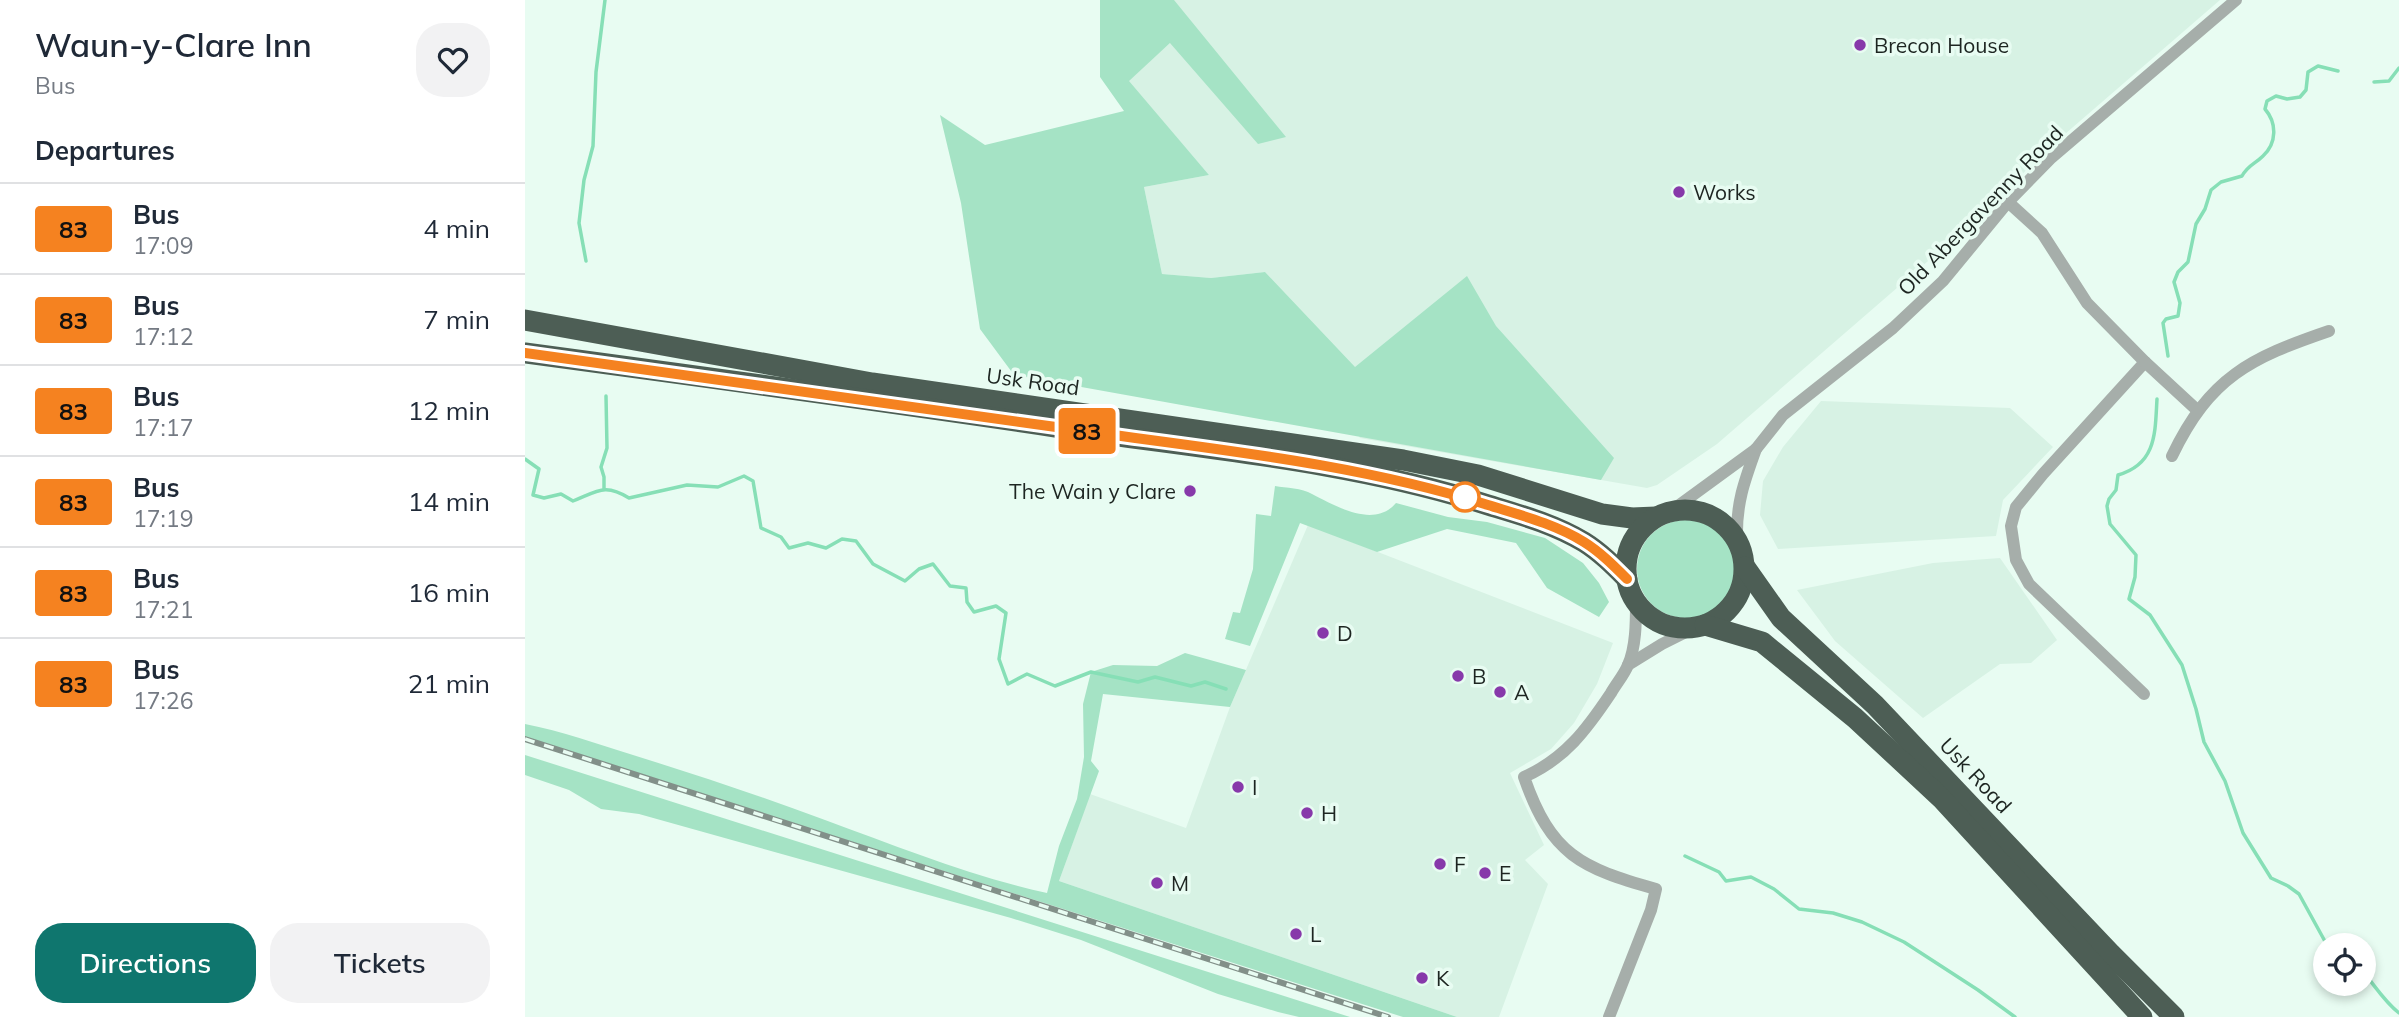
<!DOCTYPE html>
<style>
:root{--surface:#fff;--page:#f2f2f3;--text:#1f2937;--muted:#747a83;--line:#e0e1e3;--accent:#0f766e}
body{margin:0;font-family:Mulish,sans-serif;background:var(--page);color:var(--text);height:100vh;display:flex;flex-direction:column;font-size:26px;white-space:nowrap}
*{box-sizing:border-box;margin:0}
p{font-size:23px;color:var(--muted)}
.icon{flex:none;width:38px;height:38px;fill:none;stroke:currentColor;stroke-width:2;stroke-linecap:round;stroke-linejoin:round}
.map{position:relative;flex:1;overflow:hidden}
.details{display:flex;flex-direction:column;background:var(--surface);width:525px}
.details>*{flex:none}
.badge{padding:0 14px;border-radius:5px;font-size:24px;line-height:46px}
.controls{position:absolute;left:1788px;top:933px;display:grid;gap:14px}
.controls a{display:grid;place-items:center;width:63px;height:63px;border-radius:50%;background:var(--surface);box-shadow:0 4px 10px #0003;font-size:35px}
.map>.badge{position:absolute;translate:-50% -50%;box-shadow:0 0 0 4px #fff}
h2{padding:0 35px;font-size:26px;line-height:63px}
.round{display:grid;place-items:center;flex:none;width:74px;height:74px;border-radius:28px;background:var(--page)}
.headline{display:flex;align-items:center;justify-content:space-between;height:119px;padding:0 35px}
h1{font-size:33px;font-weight:600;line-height:52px}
.primary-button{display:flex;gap:14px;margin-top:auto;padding:14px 35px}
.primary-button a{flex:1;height:80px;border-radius:28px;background:var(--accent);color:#fff;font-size:28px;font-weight:600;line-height:80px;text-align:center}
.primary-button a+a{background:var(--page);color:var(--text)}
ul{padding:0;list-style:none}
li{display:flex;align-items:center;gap:21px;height:91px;padding:0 35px;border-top:2px solid var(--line)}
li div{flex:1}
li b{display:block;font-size:26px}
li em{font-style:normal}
li .badge{min-width:77px;font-weight:700;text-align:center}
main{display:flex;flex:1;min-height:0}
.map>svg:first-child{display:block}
.built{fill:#d7f2e4}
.green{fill:#a5e3c5}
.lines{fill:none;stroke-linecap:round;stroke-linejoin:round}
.stream{stroke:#86dfb6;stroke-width:3.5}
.street{stroke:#a6aeaa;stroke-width:12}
.highway{stroke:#4d5e55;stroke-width:21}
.rail-casing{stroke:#829089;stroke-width:6}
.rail{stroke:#e8fcf2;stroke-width:3.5;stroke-dasharray:10;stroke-linecap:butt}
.line-casing{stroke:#fff;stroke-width:16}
.line{stroke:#f58220;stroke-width:10}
.poi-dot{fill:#8739aa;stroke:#e8fcf2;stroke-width:2.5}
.stop-dot{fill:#fff;stroke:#f58220;stroke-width:3.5}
.labels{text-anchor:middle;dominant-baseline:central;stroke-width:7;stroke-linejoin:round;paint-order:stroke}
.poi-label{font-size:21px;fill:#1d2521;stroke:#e8fcf2;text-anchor:start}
.street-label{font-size:21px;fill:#1d2521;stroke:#e8fcf2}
</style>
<main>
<section class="details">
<div class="headline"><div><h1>Waun-y-Clare Inn</h1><p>Bus</p></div><a class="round"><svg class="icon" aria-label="heart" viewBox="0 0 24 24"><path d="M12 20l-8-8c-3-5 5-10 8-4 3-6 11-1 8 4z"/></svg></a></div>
<h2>Departures</h2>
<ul>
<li><span class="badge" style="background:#f58220;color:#111">83</span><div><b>Bus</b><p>17:09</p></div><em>4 min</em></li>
<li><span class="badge" style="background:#f58220;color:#111">83</span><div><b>Bus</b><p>17:12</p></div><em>7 min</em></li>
<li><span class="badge" style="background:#f58220;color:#111">83</span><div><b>Bus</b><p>17:17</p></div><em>12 min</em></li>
<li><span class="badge" style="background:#f58220;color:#111">83</span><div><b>Bus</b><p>17:19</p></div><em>14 min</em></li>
<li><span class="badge" style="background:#f58220;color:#111">83</span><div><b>Bus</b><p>17:21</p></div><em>16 min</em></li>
<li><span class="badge" style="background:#f58220;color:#111">83</span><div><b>Bus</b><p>17:26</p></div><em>21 min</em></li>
</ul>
<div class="primary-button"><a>Directions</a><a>Tickets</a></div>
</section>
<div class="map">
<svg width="1874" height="1017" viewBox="0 0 1874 1017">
<rect width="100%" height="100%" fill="#e8fcf2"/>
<g class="built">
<polygon points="634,0 1695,0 1540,134 1425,242 1192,444 1132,485 1122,488 835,438 740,272 686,278 637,274 619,187 684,175 603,81 645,43"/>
<polygon points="1296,401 1485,408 1528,447 1478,500 1471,536 1253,549 1235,515 1238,481 1258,447"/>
<polygon points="783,525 1088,643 1072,684 1049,723 1026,749 985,773 1019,845 1000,860 1023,884 974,1017 932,1017 534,881 565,794 661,828 705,707"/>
<polygon points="1475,558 1532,640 1506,663 1475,664 1398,718 1310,641 1272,590 1408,563"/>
</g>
<g class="green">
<polygon points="575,0 649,0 761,137 733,144 645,43 604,81 684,175 619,187 637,274 686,278 740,272 830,367 942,276 971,326 1089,458 1076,480 489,375 455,329 436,203 415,115 460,145 599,111 575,77"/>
<path d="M750,486C761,488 777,488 787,494C811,506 849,529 871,503L923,517L962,522L1020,538L1058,563L1074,583L1084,602L1074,617L1022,588L991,543L922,529L852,552L775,523L725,646L700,639L708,612L715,613L728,569L731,514L746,516Z"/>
<circle cx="1161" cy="569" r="49"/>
<path d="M660,653L721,670L705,707L578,694L566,761L574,771L534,881L932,1017H878L0,738V724C37,731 72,744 108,755C172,775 236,796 300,820C374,847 445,876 522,893L534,846L552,799L559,757L558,704L566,672L588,665L632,666Z"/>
<polygon points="0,755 825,1017 774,1017 753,1012 693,994 556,940 486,918 114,814 76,809 44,790 0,775"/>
</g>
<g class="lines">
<g class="stream">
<polyline points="1849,82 1864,81 1874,68"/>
<polyline points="61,261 54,223 59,180 68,146 71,72 80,0"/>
<path d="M1643,356L1638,323L1641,319L1653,316L1655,303L1649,282L1653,272L1663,262L1671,224L1680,209L1686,190L1696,182L1717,176C1723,165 1730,164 1738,156C1752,143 1752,123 1740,109L1742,101L1751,96L1762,99L1775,97L1781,90L1783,72L1793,66L1813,71"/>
<path d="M1632,399C1630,432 1632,464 1593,475L1591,490L1584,499L1582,506L1585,524L1611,555L1610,577L1604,599L1625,615L1657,665L1671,709L1679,742L1700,781L1718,833L1746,878L1763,886L1774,894L1802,945"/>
<path d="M0,459L14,469L8,495L19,498L36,494L48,501C73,491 80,483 104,498L162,485L193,487L219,476L228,481L236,528L256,537L264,548L283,543L301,548L317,539L331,541L348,564L380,581L394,569L408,564L425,586L441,588L442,602L449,612L471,606L481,613L474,659L483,684L502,674L530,686L566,672L613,682L630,677L666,686L680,682L701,689"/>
<polyline points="79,489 79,477 76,467 82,448 81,396"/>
<polyline points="1160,856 1194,872 1201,881 1226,877 1249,889 1274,909 1308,913 1337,922 1379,942 1453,990 1490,1017"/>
<path d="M1839,973C1851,987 1859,1001 1874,1013"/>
</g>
<g class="street">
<polyline points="1483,202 1517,233 1562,303 1620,362 1518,474 1491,507 1486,526 1491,560 1504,584 1619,694"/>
<polyline points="1620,362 1672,410"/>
<path d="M1647,456C1685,377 1725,358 1804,331"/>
<polyline points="1146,511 1231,449 1258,415 1368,328 1418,281 1483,202 1525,159 1711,0"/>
<path d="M1212,539C1211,504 1219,482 1231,449"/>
<polyline points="1103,665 1137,644 1169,628"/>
<path d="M1084,1017L1126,910L1131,889C1056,868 1026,855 999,777C1040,759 1062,729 1086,693C1091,684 1099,675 1103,665C1111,647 1111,622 1111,602"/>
</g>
<g class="highway">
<polyline points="0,320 347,383 878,460 953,475 1077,514 1107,518 1131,517"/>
<path d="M0,353C179,377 358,401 537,428C678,449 827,461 963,505C996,515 1029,524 1059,542C1075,552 1088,565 1102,579"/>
<circle cx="1160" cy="569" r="59"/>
<polyline points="1220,567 1256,618 1350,705 1586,954 1649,1017"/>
<polyline points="1180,625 1237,642 1330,718 1416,798 1617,1017"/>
</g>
<g class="rail-casing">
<polyline id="rail" points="0,739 863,1017"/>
</g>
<use href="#rail" class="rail"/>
</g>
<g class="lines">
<g class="line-casing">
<path id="line" d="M0,353C177,376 354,401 531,427C675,448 825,461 963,505C995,515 1030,524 1059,542C1075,552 1088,565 1102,579"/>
</g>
<use href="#line" class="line"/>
</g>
<g class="poi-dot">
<circle cx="1335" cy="45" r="7"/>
<circle cx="1154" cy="192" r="7"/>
<circle cx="665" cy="491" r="7"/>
<circle cx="798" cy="633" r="7"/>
<circle cx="933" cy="676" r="7"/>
<circle cx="975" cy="692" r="7"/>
<circle cx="713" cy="787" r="7"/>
<circle cx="782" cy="813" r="7"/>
<circle cx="915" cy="864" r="7"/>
<circle cx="960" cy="873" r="7"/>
<circle cx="632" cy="883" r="7"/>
<circle cx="771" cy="934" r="7"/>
<circle cx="897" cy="978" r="7"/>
</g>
<circle class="stop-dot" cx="940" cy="497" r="14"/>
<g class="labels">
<g class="poi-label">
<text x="1349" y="45">Brecon House</text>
<text x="1168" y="192">Works</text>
<text x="651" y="491" text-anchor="end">The Wain y Clare</text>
<text x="812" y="633">D</text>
<text x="947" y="676">B</text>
<text x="989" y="692">A</text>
<text x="727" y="787">I</text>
<text x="796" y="813">H</text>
<text x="929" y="864">F</text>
<text x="974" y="873">E</text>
<text x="646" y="883">M</text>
<text x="785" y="934">L</text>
<text x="911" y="978">K</text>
</g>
<g class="street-label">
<text transform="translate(1455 210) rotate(-46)">Old Abergavenny Road</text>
<text transform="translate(508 381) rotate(8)">Usk Road</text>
<text transform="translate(1451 775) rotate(47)">Usk Road</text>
</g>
</g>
</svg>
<div class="controls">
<a><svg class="icon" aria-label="locate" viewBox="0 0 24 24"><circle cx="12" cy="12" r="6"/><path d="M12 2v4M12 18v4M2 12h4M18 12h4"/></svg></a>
</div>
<b class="badge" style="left:562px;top:431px;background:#f58220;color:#111">83</b>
</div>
</main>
